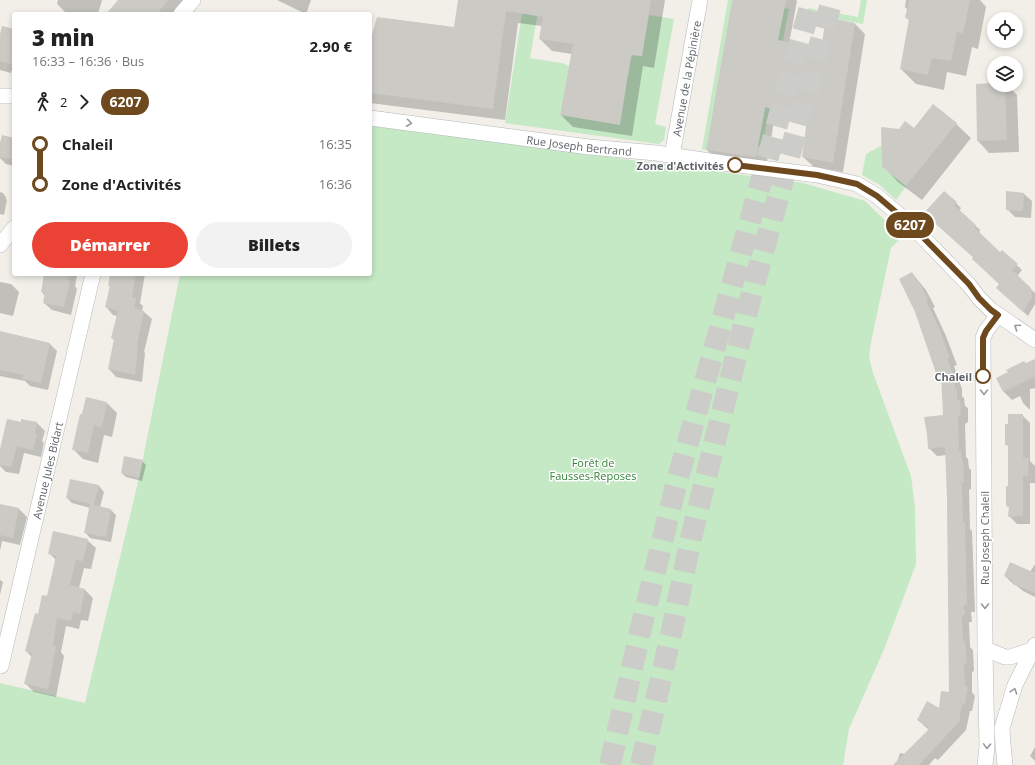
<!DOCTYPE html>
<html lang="fr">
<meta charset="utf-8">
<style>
:root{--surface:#fff;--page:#f2f2f2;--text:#222;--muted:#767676;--accent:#ea4335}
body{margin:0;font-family:"Open Sans",sans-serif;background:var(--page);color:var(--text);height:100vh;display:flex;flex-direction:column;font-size:15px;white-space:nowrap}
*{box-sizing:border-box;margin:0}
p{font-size:13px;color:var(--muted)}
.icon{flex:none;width:22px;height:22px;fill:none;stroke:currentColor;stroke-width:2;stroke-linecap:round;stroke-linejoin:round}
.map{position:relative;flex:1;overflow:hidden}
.details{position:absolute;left:12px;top:12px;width:360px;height:264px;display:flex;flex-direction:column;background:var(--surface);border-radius:4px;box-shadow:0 2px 6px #0003}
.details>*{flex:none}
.badge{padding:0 8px;border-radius:13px;font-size:14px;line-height:26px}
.fabs{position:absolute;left:987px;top:12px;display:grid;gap:8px}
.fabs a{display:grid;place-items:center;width:36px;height:36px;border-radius:50%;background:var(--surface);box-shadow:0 2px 6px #0003;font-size:20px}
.map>.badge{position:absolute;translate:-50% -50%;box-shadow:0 0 0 2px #fff}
.legs{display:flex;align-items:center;gap:6px;height:44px;padding:0 20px;font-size:13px}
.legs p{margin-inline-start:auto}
.summary{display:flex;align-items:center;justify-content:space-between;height:68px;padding:0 20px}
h1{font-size:22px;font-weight:800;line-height:30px}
.cta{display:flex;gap:8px;margin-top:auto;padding:8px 20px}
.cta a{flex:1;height:46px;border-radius:24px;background:var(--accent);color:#fff;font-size:16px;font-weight:800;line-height:46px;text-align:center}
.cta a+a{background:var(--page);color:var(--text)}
ul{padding:0 20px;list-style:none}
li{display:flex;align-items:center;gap:14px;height:40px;font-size:15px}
li i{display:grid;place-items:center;width:6px;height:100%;margin:0 5px;background:currentColor}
li i::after{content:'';width:10px;height:10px;margin:-5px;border:3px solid;border-radius:50%;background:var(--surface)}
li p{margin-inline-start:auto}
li:first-child i{background:linear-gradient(#0000 50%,currentColor 0)}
li:last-child i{background:linear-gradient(currentColor 50%,#0000 0)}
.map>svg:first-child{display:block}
.green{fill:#c5e8c5}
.shadow{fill:#0003}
.building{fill:#cccac5}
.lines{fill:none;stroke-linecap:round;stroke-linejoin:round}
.highway-tunnel{stroke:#ccccc8;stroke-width:22;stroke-dasharray:22 11;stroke-linecap:butt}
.street-casing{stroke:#b5b8bc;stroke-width:16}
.street{stroke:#fff;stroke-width:15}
.oneway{stroke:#979a9d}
.line-1-casing{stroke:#fff;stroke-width:9}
.line-1{stroke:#6e491e;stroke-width:6}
.stop-1-dot{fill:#fff;stroke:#6e491e;stroke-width:2}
.labels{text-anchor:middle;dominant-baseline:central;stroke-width:3;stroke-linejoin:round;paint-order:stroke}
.street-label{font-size:11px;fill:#5f6368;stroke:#fff}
.stop-label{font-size:11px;font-weight:bold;fill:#5f6368;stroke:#fff;text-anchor:end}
.park-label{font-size:11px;fill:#348238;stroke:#fff}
</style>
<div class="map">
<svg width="1035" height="765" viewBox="0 0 1035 765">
<rect width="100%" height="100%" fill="#f1efe8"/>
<g class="green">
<polygon points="540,0 530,58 562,63 569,66 560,115 628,75 632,55 642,56 649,15 674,19 655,124 666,127 664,140 659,144 505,123 522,14"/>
<polygon points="728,0 732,0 706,150 702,149"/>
<polygon points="861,0 867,0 863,24 807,13 808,8 858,17"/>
<polygon points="784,8 789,9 763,142 760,146 758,146"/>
<polygon points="370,126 421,132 803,183 865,201 902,237 891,248 871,342 869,357 873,373 911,476 915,508 916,564 885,647 849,729 843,765 0,765 0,683 85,703 139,478 180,274 370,274"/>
<polygon points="882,145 882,167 906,186 896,200 880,185 862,175 866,154"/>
</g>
<g class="shadow">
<polygon points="58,0 102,0 98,14 67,14 57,4"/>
<polygon points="119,0 188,0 178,14 108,14"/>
<polygon points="277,0 311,0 306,14"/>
<polygon points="459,0 665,0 654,68 643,66 632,136 573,127 561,115 572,54 552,51 540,39 542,26 518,23 505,120 370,103 370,46 455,28"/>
<polygon points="733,0 796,0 797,1 789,44 822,51 855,24 865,34 843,172 814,167 803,157 807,126 775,116 766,167 717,160 707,150"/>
<polygon points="906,0 980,0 986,7 978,49 972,47 966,76 947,72 944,90 916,84 901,69 910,21 907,18 908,10 905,7"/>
<polygon points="14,30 14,71 11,71 11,73 0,70 0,37"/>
<polygon points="994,84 994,85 1007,85 1017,95 1019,152 989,153 978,141"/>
<polygon points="956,124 971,138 922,200 898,182 883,166 899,130 914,129"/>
<polygon points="14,139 14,166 6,164 0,158 0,147"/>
<polygon points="0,192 3,193 6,197 6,199 7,200 4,215 0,214"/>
<polygon points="1024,194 1032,201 1031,218 1015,217 1007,209"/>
<polygon points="956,203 961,208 959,211 980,230 979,233 1000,254 1002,252 1022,270 1017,276 1035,293 1035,304 1028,316 1003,293 1000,285 974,258 925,214"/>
<polygon points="912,273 926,290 935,307 933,308 946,336 957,365 954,366 962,389 962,396 964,398 965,406 968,408 968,422 965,424 966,457 968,459 969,468 971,470 971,489 969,490 970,529 972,531 975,612 971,612 972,622 969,622 970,647 973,650 974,671 972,672 972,692 975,696 972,711 970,711 966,730 938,760 935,758 929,765 896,765 900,753 905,754 929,730 918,720 940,709 950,693 947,455 937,456 929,448 944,416 942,377 937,372"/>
<polygon points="29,274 39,274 38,276"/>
<polygon points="45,274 76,274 77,276 75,286 77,289 71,315 52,310 44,303 45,296 42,292"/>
<polygon points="111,274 145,274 140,303 143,306 142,311 144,312 152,319 144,352 145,353 142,382 116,377 109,369 115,341 112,338 117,316 113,315 106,307 110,287 109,285"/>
<polygon points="0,282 11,284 19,292 13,316 0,313"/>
<polygon points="1,333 50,344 57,351 48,390 30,386 25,381 0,376 0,339"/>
<polygon points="1035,361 1035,388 1031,389 1030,388 1030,410 1023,403 1020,396 1012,400 1004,392 997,379"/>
<polygon points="107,403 117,413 112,437 104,435 98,463 83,459 73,449"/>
<polygon points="1022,415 1030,423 1030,461 1035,466 1035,483 1030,483 1030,524 1017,524 1009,516 1010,508 1007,506 1009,487 1009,447 1006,444"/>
<polygon points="22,420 37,423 45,431 42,441 44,443 41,457 24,453 19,474 6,472 0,466 0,454 22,423"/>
<polygon points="142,461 146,465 142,481 126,477 122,473"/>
<polygon points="71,480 99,486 104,492 100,507 111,510 116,515 111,542 90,538 85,532 90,508 72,503 67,498"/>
<polygon points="0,505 19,509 27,517 20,545 2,541 0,551"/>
<polygon points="87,540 96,548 91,569 84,568 79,588 85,590 93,598 88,621 81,620 79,629 66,626 61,652 64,656 56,697 34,692 25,683 32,657 26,651 39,615 47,598 56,560 49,553"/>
<polygon points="1035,564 1035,597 1023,591 1017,586 1013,584 1005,576 1030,572"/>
<polygon points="0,580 3,582 0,595"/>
<polygon points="1035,747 1035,761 1030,756"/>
</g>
<g class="building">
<polygon points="118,0 168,0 157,14 106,14"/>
<polygon points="458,0 651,0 642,56 631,55 620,125 560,115 573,44 539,39 543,17 506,11 493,109 370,93 370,42 377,17 454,27"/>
<polygon points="732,0 786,0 778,40 821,49 826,17 855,23 833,163 802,157 807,119 765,107 756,157 706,150"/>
<polygon points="909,0 970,0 963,34 957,32 951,61 932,58 928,75 900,69 909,19 905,18"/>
<polygon points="2,26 14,29 14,65 0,61 0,34"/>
<polygon points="994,83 994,85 1005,85 1007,140 977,141 976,84"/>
<polygon points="933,104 957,123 906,186 882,167 881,127 899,129 905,121 914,128"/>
<polygon points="2,135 14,138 14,160 0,157 0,143"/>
<polygon points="944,191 957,202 954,205 976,225 974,227 1000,252 1002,250 1018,264 1012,270 1031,288 1032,297 1023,312 996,288 999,284 972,259 973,257 937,225 923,214"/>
<polygon points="1006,191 1024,193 1023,211 1006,210"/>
<polygon points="912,272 917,281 919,281 928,300 926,301 939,328 950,358 947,358 955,380 955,389 957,389 957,400 960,400 961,414 958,416 959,451 961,451 962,461 963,461 964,482 962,482 963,522 965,523 967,605 964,605 965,615 962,615 963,641 965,641 967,664 964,664 965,686 968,687 965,704 962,704 959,722 919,765 893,765 930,728 917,720 927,701 939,708 941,691 949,692 947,499 945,447 928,449 927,434 924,417 943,415 941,371 936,373 915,312 899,279"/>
<polygon points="44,274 69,274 67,280 70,280 64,307 43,303 45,293 41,292"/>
<polygon points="110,274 136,274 132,297 136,298 134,308 144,311 137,344 138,345 135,375 108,369 114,339 111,338 118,311 105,307 110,286 108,286"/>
<polygon points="0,331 50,343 41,383 22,379 23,375 0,370"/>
<polygon points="1035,359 1035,376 1003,392 996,378 1008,372 1006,370 1024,361 1026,363"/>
<polygon points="86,397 107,402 102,427 94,425 88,453 72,450 80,414 82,414"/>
<polygon points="1008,414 1023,414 1023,458 1029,458 1028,476 1023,475 1023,516 1008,517 1009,507 1006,506 1006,486 1008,486 1008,445 1005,445 1005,424 1008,424"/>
<polygon points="7,419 21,422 21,419 37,422 35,433 37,434 33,450 17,446 11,467 0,465 0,449"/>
<polygon points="124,456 143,460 139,478 121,473"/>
<polygon points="70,479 99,485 94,505 111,509 106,537 84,533 90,504 66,498"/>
<polygon points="0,504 19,508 13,538 0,535"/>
<polygon points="53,531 88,539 83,561 76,560 70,585 85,589 80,614 73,612 71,621 57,618 53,646 56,646 48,689 24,684 32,653 25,651 35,613 38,614 42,595 47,596 56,556 48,554"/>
<polygon points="1010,562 1035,573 1035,593 1012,583 1012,580 1004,576"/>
</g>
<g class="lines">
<g class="highway-tunnel">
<polyline points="610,765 641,628 676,485 812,0"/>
<polyline points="641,765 671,635 691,538 751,296 832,0"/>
</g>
<g class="street-casing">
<g id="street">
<polyline points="181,14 193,0"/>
<polyline points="0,96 14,96"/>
<path id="s1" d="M370,118L589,147L656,153L723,163L817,175L857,184L877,196L910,224L969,285L979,298L991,310L1035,340"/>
<path id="s2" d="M672,156L700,0"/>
<polyline points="0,245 14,228"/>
<polyline points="985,649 1005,657 1010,657 1032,650"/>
<path id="s3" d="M1,666L93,274"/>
<polyline points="985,765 987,747 985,649 983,338 986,331 998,315"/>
<polyline points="1005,765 1003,744 1002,728 1015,685 1035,645"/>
</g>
</g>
<use href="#street" class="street"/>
</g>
<defs><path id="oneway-chevron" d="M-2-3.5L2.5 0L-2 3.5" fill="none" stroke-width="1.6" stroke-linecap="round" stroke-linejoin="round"/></defs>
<g class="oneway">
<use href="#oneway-chevron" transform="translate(409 123) rotate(7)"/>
<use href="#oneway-chevron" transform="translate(1017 327) rotate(-145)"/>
<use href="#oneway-chevron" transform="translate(984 392) rotate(90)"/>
<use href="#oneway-chevron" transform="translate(985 606) rotate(90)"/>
<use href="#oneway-chevron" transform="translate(1014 691) rotate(-72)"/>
<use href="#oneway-chevron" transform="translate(987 746) rotate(92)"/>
</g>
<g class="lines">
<g class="line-1-casing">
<polyline id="line-1" points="735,165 817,175 857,184 877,196 910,224 969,284 979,298 991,310 998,315 986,331 983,338 983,376"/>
</g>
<use href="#line-1" class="line-1"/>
</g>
<g class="stop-1-dot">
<circle cx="735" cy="165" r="7"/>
<circle cx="983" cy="376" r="7"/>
</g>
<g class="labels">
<g class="street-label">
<text stroke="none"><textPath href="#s2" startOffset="79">Avenue de la Pépinière</textPath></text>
<text stroke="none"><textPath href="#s1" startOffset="211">Rue Joseph Bertrand</textPath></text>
<text stroke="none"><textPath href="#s3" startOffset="201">Avenue Jules Bidart</textPath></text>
<text transform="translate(984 538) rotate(-90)">Rue Joseph Chaleil</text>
</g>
<g class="stop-label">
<text x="724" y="165">Zone d'Activités</text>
<text x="972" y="376">Chaleil</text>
</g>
<g class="park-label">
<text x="593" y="462">Forêt de<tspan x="593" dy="13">Fausses-Reposes</tspan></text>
</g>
</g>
</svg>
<div class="fabs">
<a><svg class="icon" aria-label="locate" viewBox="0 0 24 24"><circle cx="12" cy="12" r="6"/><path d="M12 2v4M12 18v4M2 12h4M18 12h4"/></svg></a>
<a><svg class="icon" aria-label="layers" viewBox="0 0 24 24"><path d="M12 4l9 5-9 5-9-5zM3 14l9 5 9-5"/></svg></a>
</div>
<b class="badge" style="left:910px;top:225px;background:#6e491e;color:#fff">6207</b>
<section class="details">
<div class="summary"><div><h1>3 min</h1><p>16:33 – 16:36 · Bus</p></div><b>2.90 €</b></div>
<div class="legs"><svg class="icon" aria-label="walk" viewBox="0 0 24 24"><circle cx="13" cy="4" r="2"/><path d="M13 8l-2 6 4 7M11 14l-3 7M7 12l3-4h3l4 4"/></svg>2<svg class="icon" aria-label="forward" viewBox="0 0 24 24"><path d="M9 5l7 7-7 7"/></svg><b class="badge" style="background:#6e491e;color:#fff">6207</b></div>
<ul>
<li><i style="color:#6e491e"></i><b>Chaleil</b><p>16:35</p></li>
<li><i style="color:#6e491e"></i><b>Zone d'Activités</b><p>16:36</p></li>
</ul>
<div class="cta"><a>Démarrer</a><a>Billets</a></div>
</section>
</div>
